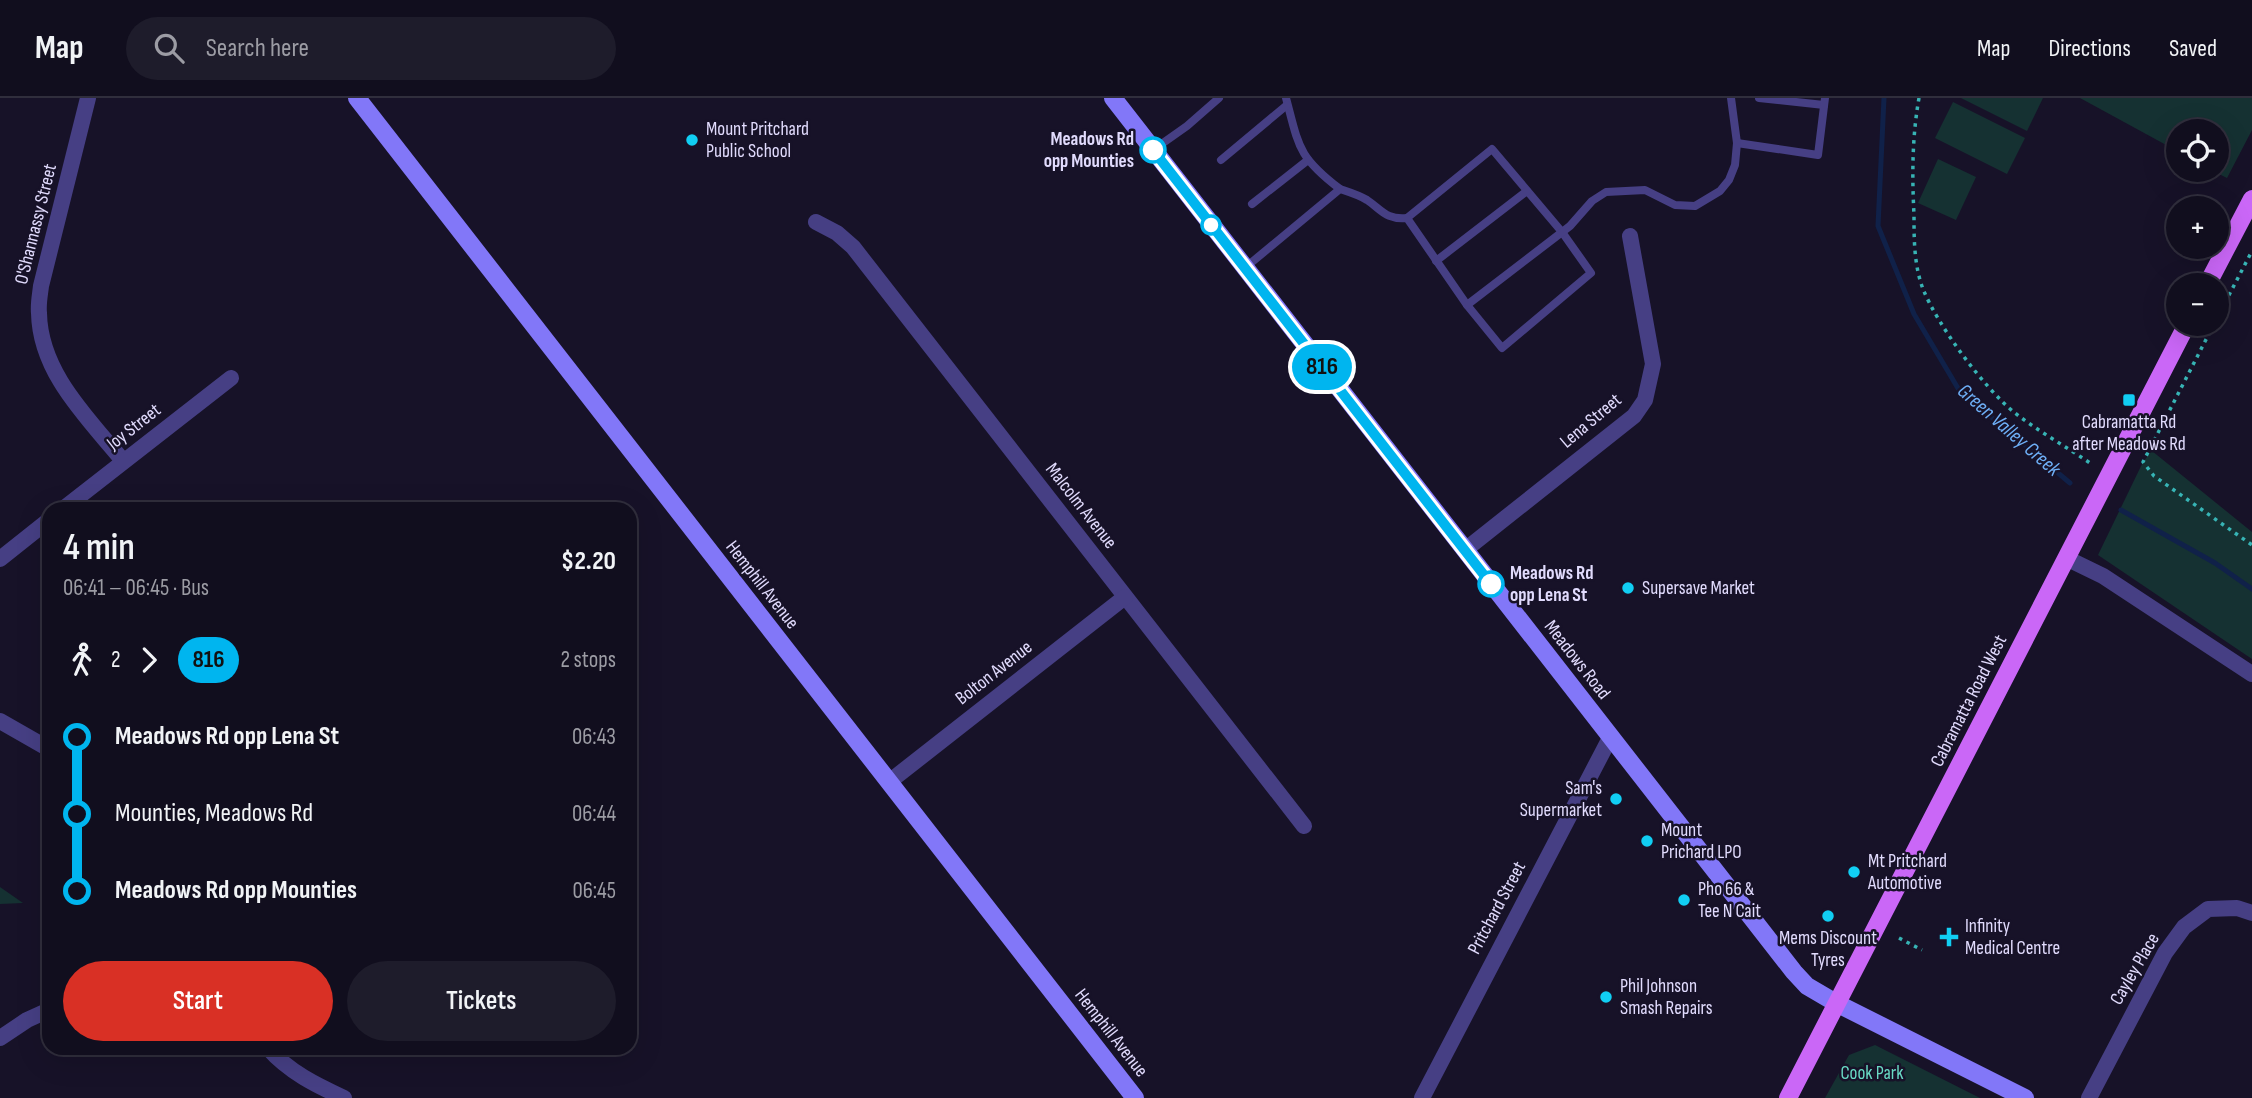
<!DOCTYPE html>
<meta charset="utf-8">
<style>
:root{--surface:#110e1e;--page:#1e1c2b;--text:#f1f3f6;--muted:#9c9ca4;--line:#302e3c;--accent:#d93025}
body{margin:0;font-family:"Sofia Sans Condensed",sans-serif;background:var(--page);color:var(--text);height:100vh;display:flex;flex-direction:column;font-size:26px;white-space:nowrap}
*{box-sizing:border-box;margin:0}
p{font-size:23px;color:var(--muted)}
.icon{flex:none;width:38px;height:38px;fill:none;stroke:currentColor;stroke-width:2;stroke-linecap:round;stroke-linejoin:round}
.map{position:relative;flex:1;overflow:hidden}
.details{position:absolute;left:42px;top:404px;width:595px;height:553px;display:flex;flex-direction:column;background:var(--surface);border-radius:21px;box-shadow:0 7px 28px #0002,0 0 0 2px var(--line)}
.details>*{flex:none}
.badge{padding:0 14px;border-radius:23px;font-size:24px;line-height:46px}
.fabs{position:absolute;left:2166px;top:21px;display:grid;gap:14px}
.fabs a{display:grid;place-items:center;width:63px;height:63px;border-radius:50%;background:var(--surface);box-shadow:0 7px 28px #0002,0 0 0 2px var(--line);font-size:35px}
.map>.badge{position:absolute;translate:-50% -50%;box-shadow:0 0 0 4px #fff}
.legs{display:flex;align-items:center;gap:10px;height:77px;padding:0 21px;font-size:23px}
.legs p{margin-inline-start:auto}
.headline{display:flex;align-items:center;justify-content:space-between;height:119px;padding:0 21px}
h1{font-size:38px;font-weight:600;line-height:52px}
.button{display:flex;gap:14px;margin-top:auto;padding:14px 21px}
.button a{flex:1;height:80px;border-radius:42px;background:var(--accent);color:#fff;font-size:28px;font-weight:600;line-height:80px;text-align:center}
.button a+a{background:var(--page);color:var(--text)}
ul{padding:0 21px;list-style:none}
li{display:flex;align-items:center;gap:24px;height:77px;font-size:26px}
li i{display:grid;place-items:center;width:10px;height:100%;margin:0 9px;background:currentColor}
li i::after{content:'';width:18px;height:18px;margin:-9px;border:5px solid;border-radius:50%;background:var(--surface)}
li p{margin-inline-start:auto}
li:first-child i{background:linear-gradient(#0000 50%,currentColor 0)}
li:last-child i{background:linear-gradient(currentColor 50%,#0000 0)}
header{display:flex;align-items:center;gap:42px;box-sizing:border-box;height:98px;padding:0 35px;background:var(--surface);border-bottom:2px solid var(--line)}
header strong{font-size:33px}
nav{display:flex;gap:38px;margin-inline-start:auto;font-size:24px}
.search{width:490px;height:63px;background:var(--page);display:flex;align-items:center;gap:18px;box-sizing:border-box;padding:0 24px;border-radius:38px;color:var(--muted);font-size:26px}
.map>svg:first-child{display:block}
.green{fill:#153132}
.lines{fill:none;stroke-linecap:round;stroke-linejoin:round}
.stream{stroke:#102149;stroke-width:5}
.path{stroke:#37b4b5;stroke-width:3.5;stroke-dasharray:3.5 5;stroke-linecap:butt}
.lane{stroke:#463f84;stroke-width:8}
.street{stroke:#463f84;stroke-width:16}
.secondary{stroke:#8277f8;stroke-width:18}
.primary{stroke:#ca67f7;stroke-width:18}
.line-1-casing{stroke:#fff;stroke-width:16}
.line-1{stroke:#00b5ef;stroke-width:10}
.poi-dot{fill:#11cef3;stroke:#171228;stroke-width:2.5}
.stop-1-dot{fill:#fff;stroke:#00b5ef;stroke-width:3.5}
.labels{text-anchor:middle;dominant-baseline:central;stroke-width:5;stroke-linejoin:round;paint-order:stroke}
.poi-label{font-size:19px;fill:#e1dbfd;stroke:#171228;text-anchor:start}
.stop-label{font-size:19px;font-weight:bold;fill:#e1dbfd;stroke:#171228;text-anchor:end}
.street-label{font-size:19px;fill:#e1dbfd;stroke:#171228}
.park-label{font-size:19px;fill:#69dbc5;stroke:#171228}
.water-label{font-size:21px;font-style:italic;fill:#6eaff7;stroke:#171228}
</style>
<header>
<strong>Map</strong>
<div class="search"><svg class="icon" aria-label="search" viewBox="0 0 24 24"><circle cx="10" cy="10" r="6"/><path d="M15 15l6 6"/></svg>Search here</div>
<nav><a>Map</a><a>Directions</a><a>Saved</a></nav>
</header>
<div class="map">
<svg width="2252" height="1000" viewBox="0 0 2252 1000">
<rect width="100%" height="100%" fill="#171228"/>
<g class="green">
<polygon points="1961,0 2043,0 2027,33"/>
<polygon points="2080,0 2252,0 2252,32 2227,80 2211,72 2217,72 2217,33 2179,33 2179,54"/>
<polygon points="1953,4 2025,40 2007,76 1935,40"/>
<polygon points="1938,61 1976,79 1956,122 1918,105"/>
<polygon points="2152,353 2252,434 2252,561 2098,457 2143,364"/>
<polygon points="0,789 23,805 0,806"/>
<polygon points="1875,947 1980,1000 1825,1000 1849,957"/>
</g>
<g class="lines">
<g class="stream">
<polyline points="1884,0 1878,128 1914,216 1959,292 2070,385"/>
<polyline points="2121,412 2215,465 2252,491"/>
</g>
<g class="path">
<path d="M1919,0C1912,39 1912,78 1914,117C1914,142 1914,167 1923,191C1938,228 1984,290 2015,315C2038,333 2065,348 2090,365"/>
<polyline points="2217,220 2252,153"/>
<polyline points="2214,226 2143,364 2154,378 2252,447"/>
<polyline points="1899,840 1922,852"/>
</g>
<g class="lane">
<path d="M1286,0C1299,49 1298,59 1340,91"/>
<polyline points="1759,0 1824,7"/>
<polyline points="1737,45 1818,57 1825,0"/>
<polyline points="1153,52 1187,28 1219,0"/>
<polyline points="1221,62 1287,7"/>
<polyline points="1252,106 1308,62"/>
<polyline points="1407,120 1492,51 1562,134 1591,175 1502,250 1467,207"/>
<polyline points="1436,163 1527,93"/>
<path d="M1246,169L1340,91C1349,94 1359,97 1367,102C1382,112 1386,122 1407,120L1467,207L1570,128L1592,103L1606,94L1645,92L1675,107L1695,108L1720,93L1729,82L1735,67L1737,45L1731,0"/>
</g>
<g class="street">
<path d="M88,0L41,188C40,197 38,206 39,215C40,275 88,320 123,363"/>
<polyline points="816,124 837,135 853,149 1304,728"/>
<polyline points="63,411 231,280"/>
<polyline points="1465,452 1634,318 1645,302 1653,266 1630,138"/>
<polyline points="2066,460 2103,478 2252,576"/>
<polyline points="0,461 49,422"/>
<polyline points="0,623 49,651"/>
<polyline points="889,684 1125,499"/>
<polyline points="0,940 27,922 49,912"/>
<path d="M268,950C289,974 316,987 344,1000"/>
<polyline points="1422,1000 1610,640"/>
<polyline points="2089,1000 2165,855 2184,829 2208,811 2237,810 2252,815"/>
</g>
<g class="secondary">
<polyline points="357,0 1135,1000"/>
<polyline points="1113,0 1794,874 1807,888 1836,905 2025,1000"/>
</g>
<g class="primary">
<polyline points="2207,187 2252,101"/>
<polyline points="1788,1000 2187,226"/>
</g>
</g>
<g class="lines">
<g class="line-1-casing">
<polyline id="line-1" points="1153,52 1491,486"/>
</g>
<use href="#line-1" class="line-1"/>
</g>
<g class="poi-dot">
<circle cx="692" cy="42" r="7"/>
<rect x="2122" y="295" width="14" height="14" rx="3.5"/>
<circle cx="1628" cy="490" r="7"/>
<circle cx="1616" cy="701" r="7"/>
<circle cx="1647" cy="743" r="7"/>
<circle cx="1854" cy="774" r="7"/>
<circle cx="1684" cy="802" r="7"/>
<circle cx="1828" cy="818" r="7"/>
<path d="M1945.5 828.5h7v7h7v7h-7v7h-7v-7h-7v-7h7z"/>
<circle cx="1606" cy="899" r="7"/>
</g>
<g class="stop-1-dot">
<circle cx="1153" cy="52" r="12"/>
<circle cx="1211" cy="127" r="9"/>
<circle cx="1491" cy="486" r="12"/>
</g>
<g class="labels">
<g class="poi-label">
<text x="706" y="31">Mount Pritchard<tspan x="706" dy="22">Public School</tspan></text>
<text x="2129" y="324" text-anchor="middle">Cabramatta Rd<tspan x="2129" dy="22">after Meadows Rd</tspan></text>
<text x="1642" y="490">Supersave Market</text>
<text x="1602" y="690" text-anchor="end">Sam's<tspan x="1602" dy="22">Supermarket</tspan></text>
<text x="1661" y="732">Mount<tspan x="1661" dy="22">Prichard LPO</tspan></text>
<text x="1868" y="763">Mt Pritchard<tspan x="1868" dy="22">Automotive</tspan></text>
<text x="1698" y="791">Pho 66 &amp;<tspan x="1698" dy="22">Tee N Cait</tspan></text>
<text x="1965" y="828">Infinity<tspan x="1965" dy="22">Medical Centre</tspan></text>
<text x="1828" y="840" text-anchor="middle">Mems Discount<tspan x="1828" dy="22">Tyres</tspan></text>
<text x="1620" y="888">Phil Johnson<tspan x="1620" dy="22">Smash Repairs</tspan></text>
</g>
<g class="stop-label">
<text x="1134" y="41">Meadows Rd<tspan x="1134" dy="22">opp Mounties</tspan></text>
<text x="1510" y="475" text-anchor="start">Meadows Rd<tspan x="1510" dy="22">opp Lena St</tspan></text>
</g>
<g class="street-label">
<text transform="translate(36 126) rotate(-76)">O'Shannassy Street</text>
<text transform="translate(1591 323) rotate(-40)">Lena Street</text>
<text transform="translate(134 329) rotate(-38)">Joy Street</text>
<text transform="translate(1081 408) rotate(52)">Malcolm Avenue</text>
<text transform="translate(762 487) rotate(52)">Hemphill Avenue</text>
<text transform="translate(1577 562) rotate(52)">Meadows Road</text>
<text transform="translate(994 575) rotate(-38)">Bolton Avenue</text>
<text transform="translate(1969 603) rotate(-63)">Cabramatta Road West</text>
<text transform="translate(1497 810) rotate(-62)">Pritchard Street</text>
<text transform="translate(2135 871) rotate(-60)">Cayley Place</text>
<text transform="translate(1111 935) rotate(52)">Hemphill Avenue</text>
</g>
<g class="park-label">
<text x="1872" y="975">Cook Park</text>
</g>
<g class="water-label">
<text transform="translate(2009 332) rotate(41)">Green Valley Creek</text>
</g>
</g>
</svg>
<div class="fabs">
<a><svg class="icon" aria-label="locate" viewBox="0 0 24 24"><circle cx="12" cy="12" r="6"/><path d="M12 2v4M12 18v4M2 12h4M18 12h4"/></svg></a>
<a>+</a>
<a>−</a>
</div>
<b class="badge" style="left:1322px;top:269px;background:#00b5ef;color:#111">816</b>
<section class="details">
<div class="headline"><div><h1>4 min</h1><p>06:41 – 06:45 · Bus</p></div><b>$2.20</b></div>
<div class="legs"><svg class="icon" aria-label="walk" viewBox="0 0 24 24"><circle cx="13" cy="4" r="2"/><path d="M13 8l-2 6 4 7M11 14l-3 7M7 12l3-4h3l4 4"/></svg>2<svg class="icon" aria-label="forward" viewBox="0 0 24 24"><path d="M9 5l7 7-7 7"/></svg><b class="badge" style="background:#00b5ef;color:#111">816</b><p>2 stops</p></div>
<ul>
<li><i style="color:#00b5ef"></i><b>Meadows Rd opp Lena St</b><p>06:43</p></li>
<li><i style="color:#00b5ef"></i><span>Mounties, Meadows Rd</span><p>06:44</p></li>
<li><i style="color:#00b5ef"></i><b>Meadows Rd opp Mounties</b><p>06:45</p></li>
</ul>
<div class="button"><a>Start</a><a>Tickets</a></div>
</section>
</div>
